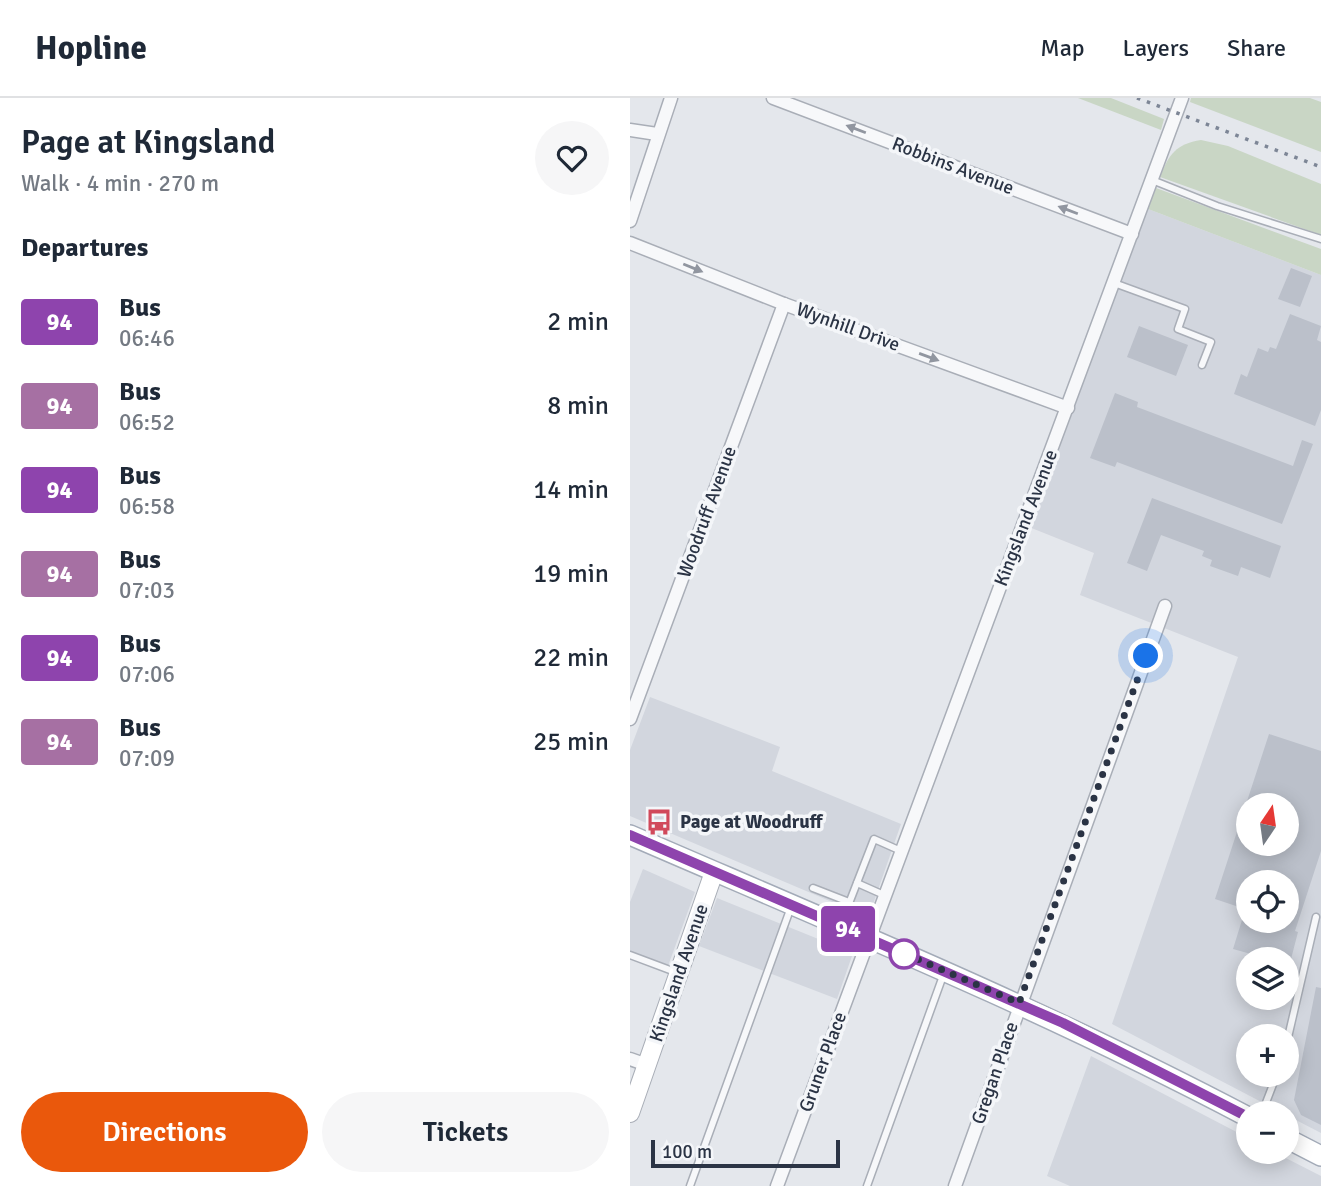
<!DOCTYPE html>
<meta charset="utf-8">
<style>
:root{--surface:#fff;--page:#f6f6f7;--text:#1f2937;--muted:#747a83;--line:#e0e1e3;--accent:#ea580c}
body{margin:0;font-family:Signika,sans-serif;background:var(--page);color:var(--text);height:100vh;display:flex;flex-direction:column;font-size:26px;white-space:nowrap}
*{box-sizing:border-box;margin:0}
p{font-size:23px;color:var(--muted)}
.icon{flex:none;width:38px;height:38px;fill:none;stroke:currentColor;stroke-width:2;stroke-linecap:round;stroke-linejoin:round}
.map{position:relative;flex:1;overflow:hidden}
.side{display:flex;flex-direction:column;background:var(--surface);width:630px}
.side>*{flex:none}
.badge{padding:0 14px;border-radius:5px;font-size:24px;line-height:46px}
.needle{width:46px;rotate:13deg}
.controls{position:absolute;left:606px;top:695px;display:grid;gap:14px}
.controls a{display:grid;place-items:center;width:63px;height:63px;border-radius:50%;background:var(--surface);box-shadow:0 4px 18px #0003;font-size:35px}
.scale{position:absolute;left:21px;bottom:18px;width:189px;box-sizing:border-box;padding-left:7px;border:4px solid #2b3445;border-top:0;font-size:19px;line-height:24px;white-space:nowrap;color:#2b3445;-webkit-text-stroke:5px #f4f6f9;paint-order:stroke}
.you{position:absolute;width:35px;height:35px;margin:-18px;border:5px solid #fff;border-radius:50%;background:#1a73e8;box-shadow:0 0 0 10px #1a73e833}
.map>.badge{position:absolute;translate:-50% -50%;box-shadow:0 0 0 4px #fff}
h2{padding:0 21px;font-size:26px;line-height:63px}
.round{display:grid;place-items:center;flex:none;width:74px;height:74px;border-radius:37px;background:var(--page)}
.head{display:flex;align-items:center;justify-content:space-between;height:119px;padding:0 21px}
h1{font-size:33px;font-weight:600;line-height:52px}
.action{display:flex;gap:14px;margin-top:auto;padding:14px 21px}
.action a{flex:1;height:80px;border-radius:42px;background:var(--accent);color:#fff;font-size:28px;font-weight:600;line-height:80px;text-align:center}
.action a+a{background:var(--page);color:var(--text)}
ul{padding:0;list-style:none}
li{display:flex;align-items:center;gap:21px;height:84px;padding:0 21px}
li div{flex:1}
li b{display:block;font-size:26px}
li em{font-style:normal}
li .badge{min-width:77px;font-weight:700;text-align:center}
header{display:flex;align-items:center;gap:42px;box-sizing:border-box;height:98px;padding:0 35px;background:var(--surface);border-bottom:2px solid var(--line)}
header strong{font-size:33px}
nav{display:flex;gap:38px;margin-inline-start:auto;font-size:24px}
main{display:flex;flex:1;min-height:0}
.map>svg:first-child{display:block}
.built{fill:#d2d6de;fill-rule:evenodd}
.green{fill:#c9d6c5}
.building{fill:#bbc0ca;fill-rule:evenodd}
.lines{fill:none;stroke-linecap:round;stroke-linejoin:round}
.lane-casing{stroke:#a9aeb7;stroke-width:9}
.street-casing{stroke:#a9aeb7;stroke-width:15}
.secondary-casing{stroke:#a9aeb7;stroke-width:20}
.primary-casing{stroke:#a3abb8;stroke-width:22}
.lane{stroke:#f7f8fa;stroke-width:6}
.street{stroke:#f7f8fa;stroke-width:12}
.secondary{stroke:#fff;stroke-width:18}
.primary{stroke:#fff;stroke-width:19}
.rail{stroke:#7d8696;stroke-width:3.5;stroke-dasharray:3.5 7;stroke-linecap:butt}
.oneway{fill:#9196a0}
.line-casing{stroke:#fff;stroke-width:16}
.line{stroke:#8e44ad;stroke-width:10}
.walk{stroke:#2b3445;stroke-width:7;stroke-dasharray:0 12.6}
.stop-dot{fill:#fff;stroke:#8e44ad;stroke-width:3.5}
.labels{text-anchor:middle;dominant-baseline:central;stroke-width:7;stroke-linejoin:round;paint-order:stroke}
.street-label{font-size:19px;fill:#2b3445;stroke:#f4f6f9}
.poi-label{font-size:19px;font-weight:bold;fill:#2b3445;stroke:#f4f6f9;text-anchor:start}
</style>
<header>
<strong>Hopline</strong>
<nav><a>Map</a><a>Layers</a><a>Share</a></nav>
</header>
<main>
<section class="side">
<div class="head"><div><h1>Page at Kingsland</h1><p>Walk · 4 min · 270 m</p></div><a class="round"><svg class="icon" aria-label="heart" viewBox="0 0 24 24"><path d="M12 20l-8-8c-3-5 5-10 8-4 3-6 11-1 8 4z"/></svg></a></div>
<h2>Departures</h2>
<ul>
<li><span class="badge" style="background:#8e44ad;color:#fff">94</span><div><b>Bus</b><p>06:46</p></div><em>2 min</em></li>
<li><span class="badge" style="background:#a670a3;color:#fff">94</span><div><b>Bus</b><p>06:52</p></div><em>8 min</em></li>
<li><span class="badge" style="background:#8e44ad;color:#fff">94</span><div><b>Bus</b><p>06:58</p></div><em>14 min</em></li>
<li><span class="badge" style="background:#a670a3;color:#fff">94</span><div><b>Bus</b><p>07:03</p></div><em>19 min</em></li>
<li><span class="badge" style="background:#8e44ad;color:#fff">94</span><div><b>Bus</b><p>07:06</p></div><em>22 min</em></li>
<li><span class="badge" style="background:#a670a3;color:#fff">94</span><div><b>Bus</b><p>07:09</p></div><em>25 min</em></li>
</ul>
<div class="action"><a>Directions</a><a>Tickets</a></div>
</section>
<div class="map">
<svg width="691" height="1088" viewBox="0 0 691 1088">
<rect width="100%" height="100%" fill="#e4e7ec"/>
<g class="built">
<path d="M518,111L691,177V1035L482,926L608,559L450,497L464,455L399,429ZM618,707H656V746H618ZM618,784H656V822H618ZM618,861H656V900H618ZM618,938H656V976H618Z"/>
<polygon points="20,599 150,649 142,673 271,726 241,812 228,815 0,718 0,652"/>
<polygon points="13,771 65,794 38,868 0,853 0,804"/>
<polygon points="87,800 218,853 222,858 207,901 69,848"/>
<polygon points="461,958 618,1040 618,1054 644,1054 691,1078 691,1088 440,1088 417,1078"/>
</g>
<g class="green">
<polygon points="448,0 481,0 534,21 531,32"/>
<polygon points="561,0 680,0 691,4 691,54 560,4"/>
<path d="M571,42L598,48L691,86V137L530,79C539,56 546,46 571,42Z"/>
<polygon points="526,90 691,151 691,177 518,111"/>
</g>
<g class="building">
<polygon points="661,170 682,178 670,209 648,201"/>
<polygon points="660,216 691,228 687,242 691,244 691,312 685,328 604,296 611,276 617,279 628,250 638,254 640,249 646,251"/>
<polygon points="509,228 558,247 546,278 497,259"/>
<polygon points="485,295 508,304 507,309 663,368 672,342 683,346 652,426 487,364 485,369 460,360"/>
<polygon points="522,400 651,448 640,480 611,469 608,478 580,468 582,462 572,458 574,453 531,437 517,473 497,465"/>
<path d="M639,636L691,653V753L665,833L668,834L661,861H620L621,856L603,851L612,822H656V784H618V812L585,801ZM616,707H656V746H618Z"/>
<polygon points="686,889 691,890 691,1027 671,1017 664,1002"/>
</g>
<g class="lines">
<g class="lane-casing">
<g id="lane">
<polyline points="522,82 587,108 691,141"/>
<polyline points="484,185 555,211 548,231 581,244 572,267"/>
<polyline points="227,785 254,797"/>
<polyline points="183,790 219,804"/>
<polyline points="211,826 244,741 271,753"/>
<polyline points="0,857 48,875"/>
<polyline points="656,948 686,819"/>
<polyline points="632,1015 647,976"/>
<polyline points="60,1088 161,809"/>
<polyline points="237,1088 314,875"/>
</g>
</g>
<g class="street-casing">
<g id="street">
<polyline points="143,0 502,136"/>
<polyline points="0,32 27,36"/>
<polyline points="0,123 41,0"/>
<polyline points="0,145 154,206 438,310"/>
<polyline points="0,621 154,206"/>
<polyline points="0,961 17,967"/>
<polyline points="147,1088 552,0"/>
<polyline points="325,1088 535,508"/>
</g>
</g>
<g class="secondary-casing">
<polyline id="secondary" points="0,1015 84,774"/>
</g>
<g class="primary-casing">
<g id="primary">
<path d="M0,737C208,827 417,913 618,1019"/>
<polyline points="656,1040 691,1058"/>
</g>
</g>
<use href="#lane" class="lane"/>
<use href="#street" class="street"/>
<use href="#secondary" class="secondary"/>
<use href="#primary" class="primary"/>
<polyline class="rail" points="507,0 691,69"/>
</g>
<defs><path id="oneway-solid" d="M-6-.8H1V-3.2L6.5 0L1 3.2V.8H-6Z" transform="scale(1.75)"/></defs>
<g class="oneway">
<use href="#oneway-solid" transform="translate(226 31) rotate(-159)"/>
<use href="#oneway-solid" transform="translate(438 112) rotate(-159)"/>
<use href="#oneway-solid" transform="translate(63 170) rotate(22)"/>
<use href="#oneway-solid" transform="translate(299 259) rotate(20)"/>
</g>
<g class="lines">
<g class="line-casing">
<polyline id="line" points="0,737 433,925 618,1019"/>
</g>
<use href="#line" class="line"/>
<polyline class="walk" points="274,856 264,851 389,905 516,558"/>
</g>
<defs>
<g id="bus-bare" transform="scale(2.1)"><path d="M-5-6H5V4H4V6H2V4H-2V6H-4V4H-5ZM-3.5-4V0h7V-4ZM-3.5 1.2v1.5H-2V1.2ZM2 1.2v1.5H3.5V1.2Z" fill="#d1495b" stroke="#f4f6f9" stroke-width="2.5" paint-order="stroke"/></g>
</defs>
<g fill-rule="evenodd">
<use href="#bus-bare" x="29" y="724"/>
</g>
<circle class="stop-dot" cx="274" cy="856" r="14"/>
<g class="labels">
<g class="street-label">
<text transform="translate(323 68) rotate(21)">Robbins Avenue</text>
<text transform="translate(218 229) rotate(20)">Wynhill Drive</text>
<text transform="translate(77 414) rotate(-70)">Woodruff Avenue</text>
<text transform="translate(396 420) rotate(-69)">Kingsland Avenue</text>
<text transform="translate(49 875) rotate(-71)">Kingsland Avenue</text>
<text transform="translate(193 964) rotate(-70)">Gruner Place</text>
<text transform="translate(365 975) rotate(-71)">Gregan Place</text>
</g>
<g class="poi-label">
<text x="50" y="724">Page at Woodruff</text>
</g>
</g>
</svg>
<div class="controls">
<a><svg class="needle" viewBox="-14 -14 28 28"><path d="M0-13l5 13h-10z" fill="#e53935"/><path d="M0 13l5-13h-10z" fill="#747a83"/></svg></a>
<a><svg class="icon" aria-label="locate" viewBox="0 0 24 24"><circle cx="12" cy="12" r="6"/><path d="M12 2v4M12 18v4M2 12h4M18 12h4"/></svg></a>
<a><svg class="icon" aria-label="layers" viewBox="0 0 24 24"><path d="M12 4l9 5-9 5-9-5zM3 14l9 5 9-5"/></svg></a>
<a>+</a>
<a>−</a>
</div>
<div class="scale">100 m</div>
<div class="you" style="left:516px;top:558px"></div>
<b class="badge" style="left:218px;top:831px;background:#8e44ad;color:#fff">94</b>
</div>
</main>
